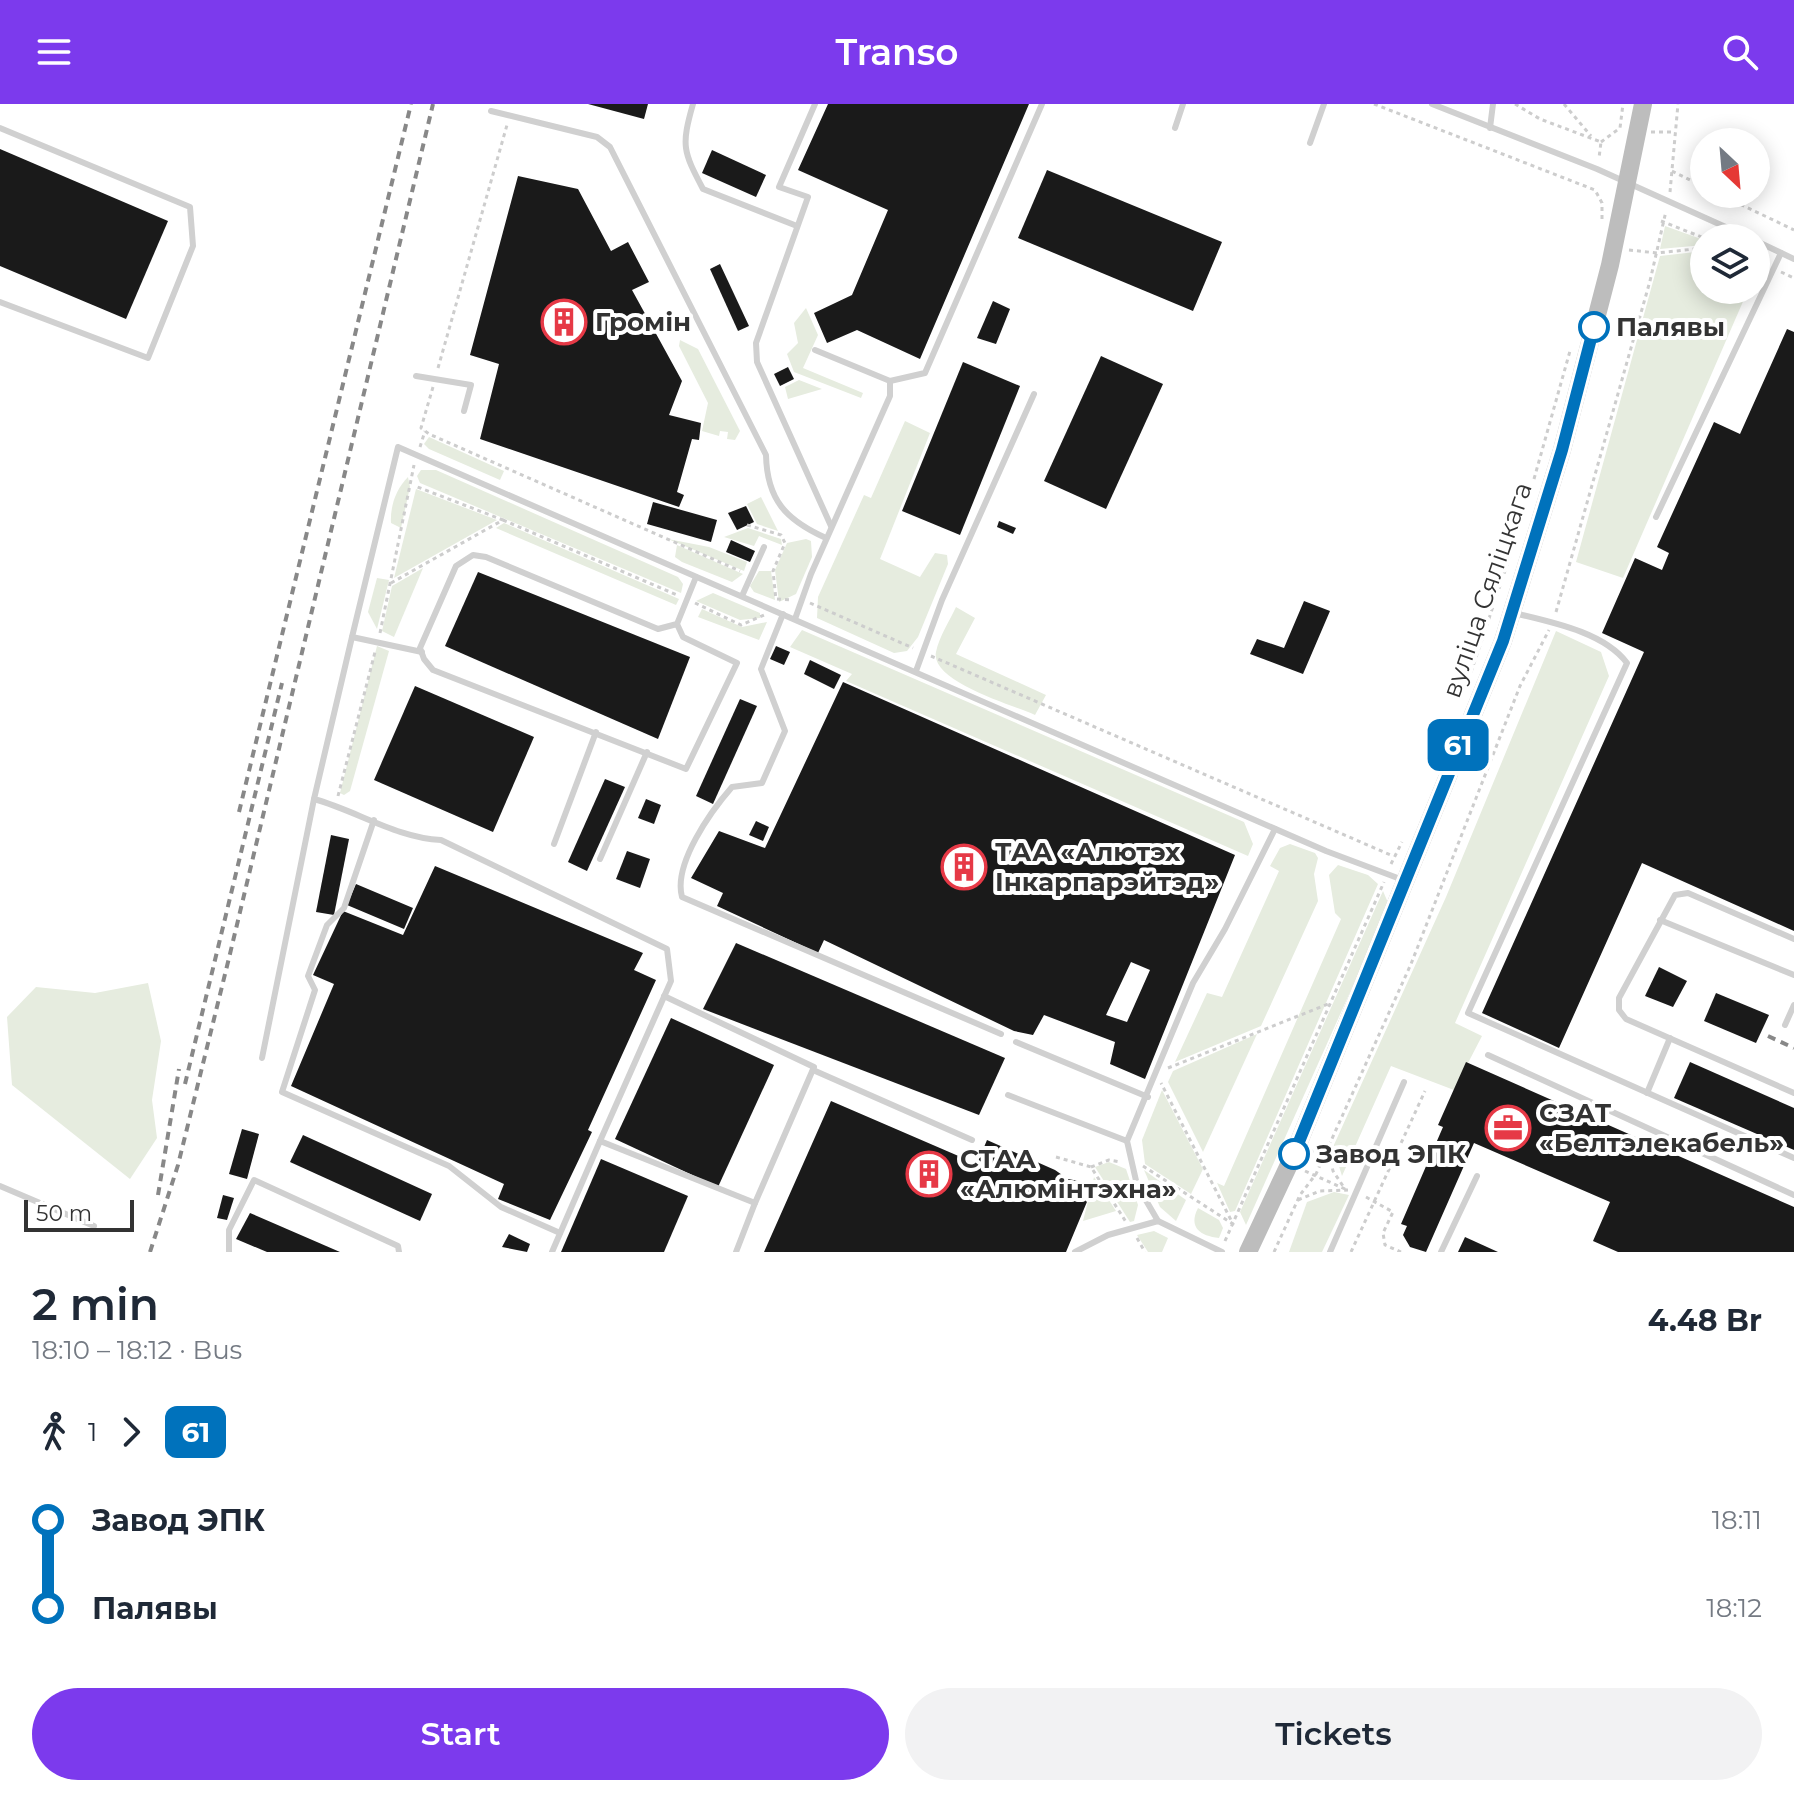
<!DOCTYPE html>
<meta charset="utf-8">
<style>
:root{--surface:#fff;--page:#f2f2f3;--text:#1f2937;--muted:#747a83;--accent:#7c3aed}
body{margin:0;font-family:Montserrat,sans-serif;background:var(--page);color:var(--text);height:100vh;display:flex;flex-direction:column;font-size:30px;white-space:nowrap}
*{box-sizing:border-box;margin:0}
p{font-size:26px;color:var(--muted)}
.icon{flex:none;width:44px;height:44px;fill:none;stroke:currentColor;stroke-width:2;stroke-linecap:round;stroke-linejoin:round}
.map{position:relative;height:1148px;overflow:hidden}
.details{display:flex;flex-direction:column;background:var(--surface);flex:1}
.details>*{flex:none}
.badge{padding:0 16px;border-radius:12px;font-size:28px;line-height:52px}
.needle{width:52px;rotate:154deg}
.fabs{position:absolute;left:1690px;top:24px;display:grid;gap:16px}
.fabs a{display:grid;place-items:center;width:80px;height:80px;border-radius:50%;background:var(--surface);box-shadow:0 4px 20px #0003;font-size:40px}
.scale{position:absolute;left:24px;bottom:20px;width:110px;box-sizing:border-box;padding-left:8px;border:4px solid #333;border-top:0;font-size:22px;line-height:28px;white-space:nowrap;color:#333;-webkit-text-stroke:6px #fff;paint-order:stroke}
.map>.badge{position:absolute;translate:-50% -50%;box-shadow:0 0 0 4px #fff}
.legs{display:flex;align-items:center;gap:12px;height:88px;padding:0 32px;font-size:26px}
.legs p{margin-inline-start:auto}
.overview{display:flex;align-items:center;justify-content:space-between;height:136px;padding:0 32px}
h1{font-size:44px;font-weight:600;line-height:60px}
.cta{display:flex;gap:16px;margin-top:auto;padding:16px 32px}
.cta a{flex:1;height:92px;border-radius:48px;background:var(--accent);color:#fff;font-size:32px;font-weight:600;line-height:92px;text-align:center}
.cta a+a{background:var(--page);color:var(--text)}
ul{padding:0 32px;list-style:none}
li{display:flex;align-items:center;gap:28px;height:88px;font-size:30px}
li i{display:grid;place-items:center;width:12px;height:100%;margin:0 10px;background:currentColor}
li i::after{content:'';width:20px;height:20px;margin:-10px;border:6px solid;border-radius:50%;background:var(--surface)}
li p{margin-inline-start:auto}
li:first-child i{background:linear-gradient(#0000 50%,currentColor 0)}
li:last-child i{background:linear-gradient(currentColor 50%,#0000 0)}
header{display:flex;justify-content:space-between;align-items:center;height:104px;padding:0 32px;background:var(--accent);color:#fff;font-size:36px;font-weight:600}
.map>svg:first-child{display:block}
.green{fill:#e6ecdf}
.building{fill:#1a1a1a;fill-rule:evenodd}
.lines{fill:none;stroke-linecap:round;stroke-linejoin:round}
.path{stroke:#cdcdcd;stroke-width:3;stroke-dasharray:4 4;stroke-linecap:butt}
.service{stroke:#d0d0d0;stroke-width:6}
.secondary{stroke:#bdbdbd;stroke-width:18}
.rail{stroke:#888;stroke-width:4;stroke-dasharray:8 6;stroke-linecap:butt}
.line-1-casing{stroke:#fff;stroke-width:18}
.line-1{stroke:#0072bc;stroke-width:12}
.stop-1-dot{fill:#fff;stroke:#0072bc;stroke-width:4}
.labels{text-anchor:middle;dominant-baseline:central;stroke-width:8;stroke-linejoin:round;paint-order:stroke}
.poi-label{font-size:26px;font-weight:bold;fill:#333;stroke:#fff;text-anchor:start}
.stop-label{font-size:26px;font-weight:bold;fill:#333;stroke:#fff;text-anchor:start}
.street-label{font-size:26px;fill:#333;stroke:#fff}
</style>
<header><svg class="icon" aria-label="menu" viewBox="0 0 24 24"><path d="M4 6h16M4 12h16M4 18h16"/></svg>Transo<svg class="icon" aria-label="search" viewBox="0 0 24 24"><circle cx="10" cy="10" r="6"/><path d="M15 15l6 6"/></svg></header>
<div class="map">
<svg width="1794" height="1148" viewBox="0 0 1794 1148">
<rect width="100%" height="100%" fill="#fff"/>
<g class="green">
<polygon points="1665,122 1704,136 1704,141 1660,145"/>
<polygon points="1704,147 1704,186 1748,186 1623,474 1576,458 1660,152"/>
<polygon points="806,204 818,231 803,264 863,289 861,294 794,268 787,250 798,239 794,219"/>
<polygon points="680,236 698,245 740,327 735,336 727,335 728,328 720,327 719,332 702,327 708,299 679,242"/>
<polygon points="799,276 822,285 788,295 785,283"/>
<polygon points="905,317 930,329 880,455 920,473 935,449 947,451 948,460 918,533 907,547 894,549 817,514 818,493 864,391 871,394"/>
<polygon points="429,333 504,367 500,376 429,345 424,340"/>
<polygon points="421,366 436,366 678,473 683,480 681,489 420,379 417,372"/>
<path d="M408,373L410,383L401,424L391,419C390,402 396,385 408,373Z"/>
<polygon points="416,385 497,416 394,474"/>
<polygon points="761,393 778,427 757,420 747,400"/>
<polygon points="504,419 679,495 676,501 496,424"/>
<polygon points="748,424 781,435 782,441 759,432 754,442 724,433"/>
<polygon points="668,435 709,443 747,458 744,467"/>
<polygon points="806,435 811,437 812,453 796,490 779,498 775,466 787,439"/>
<polygon points="677,441 743,470 732,478 682,458 675,453"/>
<polygon points="423,464 394,533 382,527 392,482"/>
<polygon points="759,467 771,467 775,496 754,488 750,482"/>
<polygon points="377,474 389,476 377,525 368,508"/>
<polygon points="713,489 760,509 760,514 740,516 696,497"/>
<path d="M956,503L975,514L956,550L1046,591L1035,611C1013,601 930,578 936,548C939,533 950,516 956,503Z"/>
<polygon points="702,505 742,523 767,518 759,536 698,513"/>
<polygon points="802,526 1244,718 1253,740 1248,752 846,577 852,570 790,543"/>
<polygon points="1556,527 1601,548 1609,572 1455,919 1482,932 1454,986 1391,962 1342,1072 1333,1043 1446,793"/>
<polygon points="377,542 389,547 350,687 344,691 340,689"/>
<polygon points="1290,740 1315,749 1318,754 1314,770 1318,797 1261,922 1175,958 1207,889 1222,893 1279,767 1270,762 1280,744"/>
<polygon points="1338,761 1368,771 1378,780 1235,1107 1230,1108 1217,1079 1224,1082 1341,815 1335,809 1329,771"/>
<polygon points="1383,787 1389,801 1246,1121 1240,1108"/>
<polygon points="148,879 161,937 152,996 157,1034 130,1075 12,981 7,913 36,883 95,889"/>
<polygon points="1257,930 1203,1048 1168,978 1173,967"/>
<polygon points="1162,986 1203,1065 1191,1090 1145,1060 1142,1036"/>
<polygon points="1109,1058 1126,1065 1138,1101 1134,1117 1130,1118 1095,1063"/>
<polygon points="1144,1066 1186,1096 1176,1117 1160,1103"/>
<polygon points="1094,1073 1116,1107 1083,1117"/>
<polygon points="1334,1088 1349,1091 1322,1148 1289,1148 1307,1098"/>
<path d="M1198,1104L1219,1116L1223,1124L1219,1134C1200,1132 1188,1123 1198,1104Z"/>
<polygon points="1154,1127 1168,1134 1162,1148 1148,1148 1137,1131"/>
</g>
<g class="building">
<polygon points="588,0 648,0 644,15"/>
<polygon points="828,0 1029,0 920,255 857,226 827,239 814,209 852,191 888,106 798,66"/>
<polygon points="0,45 168,117 126,215 0,162"/>
<polygon points="712,46 766,71 756,93 702,69"/>
<polygon points="1047,66 1222,138 1193,207 1018,134"/>
<polygon points="518,72 578,85 611,147 628,138 649,178 632,186 682,277 669,311 701,319 699,336 692,335 677,388 684,391 679,403 480,335 499,260 470,251"/>
<polygon points="720,160 749,222 738,227 710,165"/>
<polygon points="993,197 1010,205 996,240 977,234"/>
<polygon points="1787,225 1794,228 1794,827 1642,759 1559,944 1482,909 1644,548 1602,529 1635,454 1662,466 1669,449 1657,443 1714,318 1740,330"/>
<polygon points="1101,252 1163,280 1106,405 1044,377"/>
<polygon points="963,258 1020,282 960,431 902,407"/>
<polygon points="788,263 794,275 780,282 774,270"/>
<polygon points="653,398 717,416 711,438 647,420"/>
<polygon points="746,402 754,418 737,426 728,409"/>
<polygon points="999,417 1016,424 1013,430 997,423"/>
<polygon points="731,436 755,447 750,458 726,448"/>
<polygon points="478,468 690,553 658,635 445,542"/>
<polygon points="1304,497 1330,507 1303,570 1250,550 1257,535 1284,544"/>
<polygon points="776,542 790,548 784,561 770,555"/>
<polygon points="810,556 841,571 834,585 804,570"/>
<path d="M843,578L1235,751L1145,975L1110,960L1115,938L1044,911L1033,931L1014,927L824,836L818,849L717,802L723,789L691,774L719,727L765,744ZM1131,858L1150,866L1127,918L1106,911Z"/>
<polygon points="415,582 534,633 493,728 374,676"/>
<polygon points="740,595 757,602 713,700 696,692"/>
<polygon points="605,675 625,683 587,767 568,758"/>
<polygon points="646,695 661,701 654,720 638,714"/>
<polygon points="756,717 769,723 763,737 749,731"/>
<polygon points="331,731 349,735 334,811 316,808"/>
<polygon points="627,747 650,755 640,784 616,775"/>
<polygon points="435,762 643,849 634,866 656,876 588,1026 592,1028 550,1116 498,1095 504,1080 291,982 334,880 313,871 343,807 403,831"/>
<polygon points="356,780 413,804 404,825 347,801"/>
<polygon points="736,839 1005,954 979,1011 703,905"/>
<polygon points="1659,863 1687,877 1673,903 1645,892"/>
<polygon points="1716,889 1769,911 1756,939 1704,917"/>
<polygon points="671,914 774,961 718,1083 615,1035"/>
<polygon points="1466,958 1794,1103 1794,1148 1618,1148 1593,1137 1610,1098 1474,1039 1426,1148 1410,1143 1403,1131 1407,1122 1401,1120 1443,1023 1438,1021"/>
<polygon points="1690,958 1794,1004 1794,1046 1674,994"/>
<polygon points="831,997 977,1060 987,1036 1055,1066 1068,1075 1084,1078 1090,1084 1089,1093 1066,1148 764,1148"/>
<polygon points="242,1025 259,1030 247,1075 229,1070"/>
<polygon points="303,1031 432,1090 420,1117 290,1058"/>
<polygon points="601,1055 688,1092 664,1148 561,1148"/>
<polygon points="223,1091 234,1094 227,1116 217,1114"/>
<polygon points="250,1109 340,1148 267,1148 236,1135"/>
<polygon points="509,1130 530,1140 527,1148 502,1143"/>
<polygon points="1465,1133 1498,1148 1458,1148"/>
</g>
<g class="lines">
<g class="path">
<polyline points="1374,0 1595,86 1602,99 1602,115"/>
<polyline points="1515,0 1540,15 1601,38 1599,54"/>
<polyline points="1564,0 1591,32"/>
<polyline points="1651,28 1675,28"/>
<polyline points="1601,38 1620,24 1623,0"/>
<polyline points="1672,67 1704,83"/>
<polyline points="1670,88 1678,0"/>
<polyline points="1719,90 1794,126"/>
<polyline points="1661,117 1704,134"/>
<polyline points="1629,146 1657,149 1704,144"/>
<polyline points="1781,168 1794,174"/>
<polyline points="438,264 507,21"/>
<polyline points="433,283 421,324 429,330 740,467"/>
<polyline points="420,343 425,327"/>
<polyline points="1534,375 1570,247"/>
<polyline points="503,416 677,491"/>
<polyline points="747,421 781,431 785,439 773,467 776,496"/>
<polyline points="391,479 503,416 415,382"/>
<polyline points="777,495 791,496"/>
<polyline points="695,499 741,521 764,511"/>
<polyline points="810,499 913,544"/>
<polyline points="1556,508 1650,177 1666,107"/>
<polyline points="380,529 414,361"/>
<polyline points="931,552 1393,752"/>
<polyline points="1471,568 1513,443"/>
<polyline points="338,692 375,548"/>
<polyline points="1391,760 1402,738"/>
<polyline points="1168,964 1328,900"/>
<polyline points="1056,1053 1091,1063 1126,1118"/>
<polyline points="1143,1062 1233,1120 1161,979"/>
<polyline points="1091,1063 1109,1056 1120,1058"/>
<polyline points="1305,1067 1345,1085 1333,1067 1328,1044 1313,1047"/>
<polyline points="1366,1093 1393,1108 1383,1129 1385,1141 1401,1148"/>
<polyline points="1298,1096 1320,1087 1348,1086"/>
<polyline points="1137,1134 1145,1148"/>
<polyline points="1225,1137 1384,778"/>
<polyline points="1274,1148 1300,1091 1316,1070 1411,860 1520,582 1549,526"/>
<polyline points="1351,1148 1425,987"/>
</g>
<g class="service">
<path d="M693,0C681,42 683,47 703,85L797,122"/>
<polyline points="815,0 779,83 808,93 756,239 757,258 831,422"/>
<polyline points="1432,0 1597,65 1750,134"/>
<path d="M491,7L597,33L610,43L766,351C767,396 786,416 826,434"/>
<polyline points="0,24 190,103 193,142 148,254 0,198"/>
<polyline points="1175,24 1183,0"/>
<polyline points="1490,24 1493,0"/>
<polyline points="1310,39 1324,0"/>
<polyline points="1756,137 1794,155"/>
<polyline points="416,272 471,281 464,307"/>
<polyline points="890,277 925,269 1042,0"/>
<polyline points="1656,413 1781,149"/>
<polyline points="742,492 764,443"/>
<path d="M1514,509C1551,518 1604,528 1627,559L1468,909L1794,1054"/>
<path d="M783,510L761,565L785,627L762,679L732,683C711,707 673,760 682,793L1001,930"/>
<polyline points="795,515 811,470 890,292 890,277 815,246"/>
<polyline points="677,520 683,533 737,559 686,665 433,566 424,555 420,544 456,462 473,451 486,453 658,525 677,520 696,473"/>
<path d="M352,533L314,695C357,707 397,734 441,736L667,845L671,877L600,1037"/>
<polyline points="422,548 352,533 398,343 1326,747 1403,776"/>
<polyline points="916,567 942,496 1034,290"/>
<polyline points="374,716 344,804 327,821 308,872 315,886 282,988 449,1062 501,1103 560,1129"/>
<polyline points="554,740 596,628"/>
<polyline points="600,755 647,648"/>
<polyline points="1660,816 1794,871"/>
<polyline points="1794,835 1688,789 1675,791 1619,894 1619,906 1626,915 1794,989"/>
<polyline points="664,892 814,963 755,1099"/>
<polyline points="1785,921 1794,901"/>
<polyline points="1016,938 1148,993"/>
<polyline points="1488,951 1794,1091"/>
<polyline points="262,954 314,695"/>
<polyline points="813,966 972,1036"/>
<polyline points="1647,989 1670,934"/>
<polyline points="1008,991 1127,1037"/>
<polyline points="0,1082 94,1122"/>
<polyline points="1158,1117 1137,1081 1127,1037 1193,879 1225,825 1275,725"/>
<polyline points="229,1148 229,1126 254,1076 398,1142 399,1148"/>
<polyline points="552,1148 600,1037 755,1099 736,1148"/>
<polyline points="1075,1148 1108,1131 1158,1117 1222,1148"/>
<polyline points="1330,1148 1404,978"/>
<polyline points="1441,1148 1477,1072"/>
</g>
<polyline class="secondary" points="1248,1148 1294,1050 1503,537 1562,346 1610,161 1643,0"/>
<g class="rail">
<polyline points="239,708 411,0"/>
<polyline points="1768,932 1794,944"/>
<polyline points="185,980 282,579"/>
<polyline points="158,1091 179,965"/>
<polyline points="150,1148 178,1061 229,854 433,0"/>
</g>
</g>
<g class="lines">
<g class="line-1-casing">
<polyline id="line-1" points="1294,1050 1503,537 1562,346 1594,223"/>
</g>
<use href="#line-1" class="line-1"/>
</g>
<defs>
<g id="building-ring" transform="scale(2.3)"><circle r="9.5" fill="#fff" stroke="#e63946" stroke-width="1.5"/><path d="M-4-6H4V6H1V3H-1V6H-4ZM-2.5-4.3h1.7v1.8h-1.7ZM.8-4.3h1.7v1.8H.8ZM-2.5-1h1.7V.8h-1.7ZM.8-1h1.7V.8H.8Z" fill="#e63946"/></g>
<g id="office-ring" transform="scale(2.3)"><circle r="9.5" fill="#fff" stroke="#e63946" stroke-width="1.5"/><path d="M-6-3h4V-5.5h4V-3h4V5H-6ZM-1-4.5V-3h2v-1.5ZM-6 0V1H6V0Z" fill="#e63946"/></g>
</defs>
<g fill-rule="evenodd">
<use href="#building-ring" x="564" y="218"/>
<use href="#building-ring" x="964" y="763"/>
<use href="#office-ring" x="1508" y="1024"/>
<use href="#building-ring" x="929" y="1070"/>
</g>
<g class="stop-1-dot">
<circle cx="1594" cy="223" r="14"/>
<circle cx="1294" cy="1050" r="14"/>
</g>
<g class="labels">
<g class="poi-label">
<text x="595" y="218">Громін</text>
<text x="995" y="748">ТАА «Алютэх<tspan x="995" dy="30">Інкарпарэйтэд»</tspan></text>
<text x="1539" y="1009">СЗАТ<tspan x="1539" dy="30">«Белтэлекабель»</tspan></text>
<text x="960" y="1055">СТАА<tspan x="960" dy="30">«Алюмінтэхна»</tspan></text>
</g>
<g class="stop-label">
<text x="1616" y="223">Палявы</text>
<text x="1316" y="1050">Завод ЭПК</text>
</g>
<g class="street-label">
<text transform="translate(1487 486) rotate(-71)">вуліца Сяліцкага</text>
</g>
</g>
</svg>
<div class="fabs">
<a><svg class="needle" viewBox="-14 -14 28 28"><path d="M0-13l5 13h-10z" fill="#e53935"/><path d="M0 13l5-13h-10z" fill="#747a83"/></svg></a>
<a><svg class="icon" aria-label="layers" viewBox="0 0 24 24"><path d="M12 4l9 5-9 5-9-5zM3 14l9 5 9-5"/></svg></a>
</div>
<div class="scale">50 m</div>
<b class="badge" style="left:1458px;top:641px;background:#0072bc;color:#fff">61</b>
</div>
<section class="details">
<div class="overview"><div><h1>2 min</h1><p>18:10 – 18:12 · Bus</p></div><b>4.48 Br</b></div>
<div class="legs"><svg class="icon" aria-label="walk" viewBox="0 0 24 24"><circle cx="13" cy="4" r="2"/><path d="M13 8l-2 6 4 7M11 14l-3 7M7 12l3-4h3l4 4"/></svg>1<svg class="icon" aria-label="forward" viewBox="0 0 24 24"><path d="M9 5l7 7-7 7"/></svg><b class="badge" style="background:#0072bc;color:#fff">61</b></div>
<ul>
<li><i style="color:#0072bc"></i><b>Завод ЭПК</b><p>18:11</p></li>
<li><i style="color:#0072bc"></i><b>Палявы</b><p>18:12</p></li>
</ul>
<div class="cta"><a>Start</a><a>Tickets</a></div>
</section>
